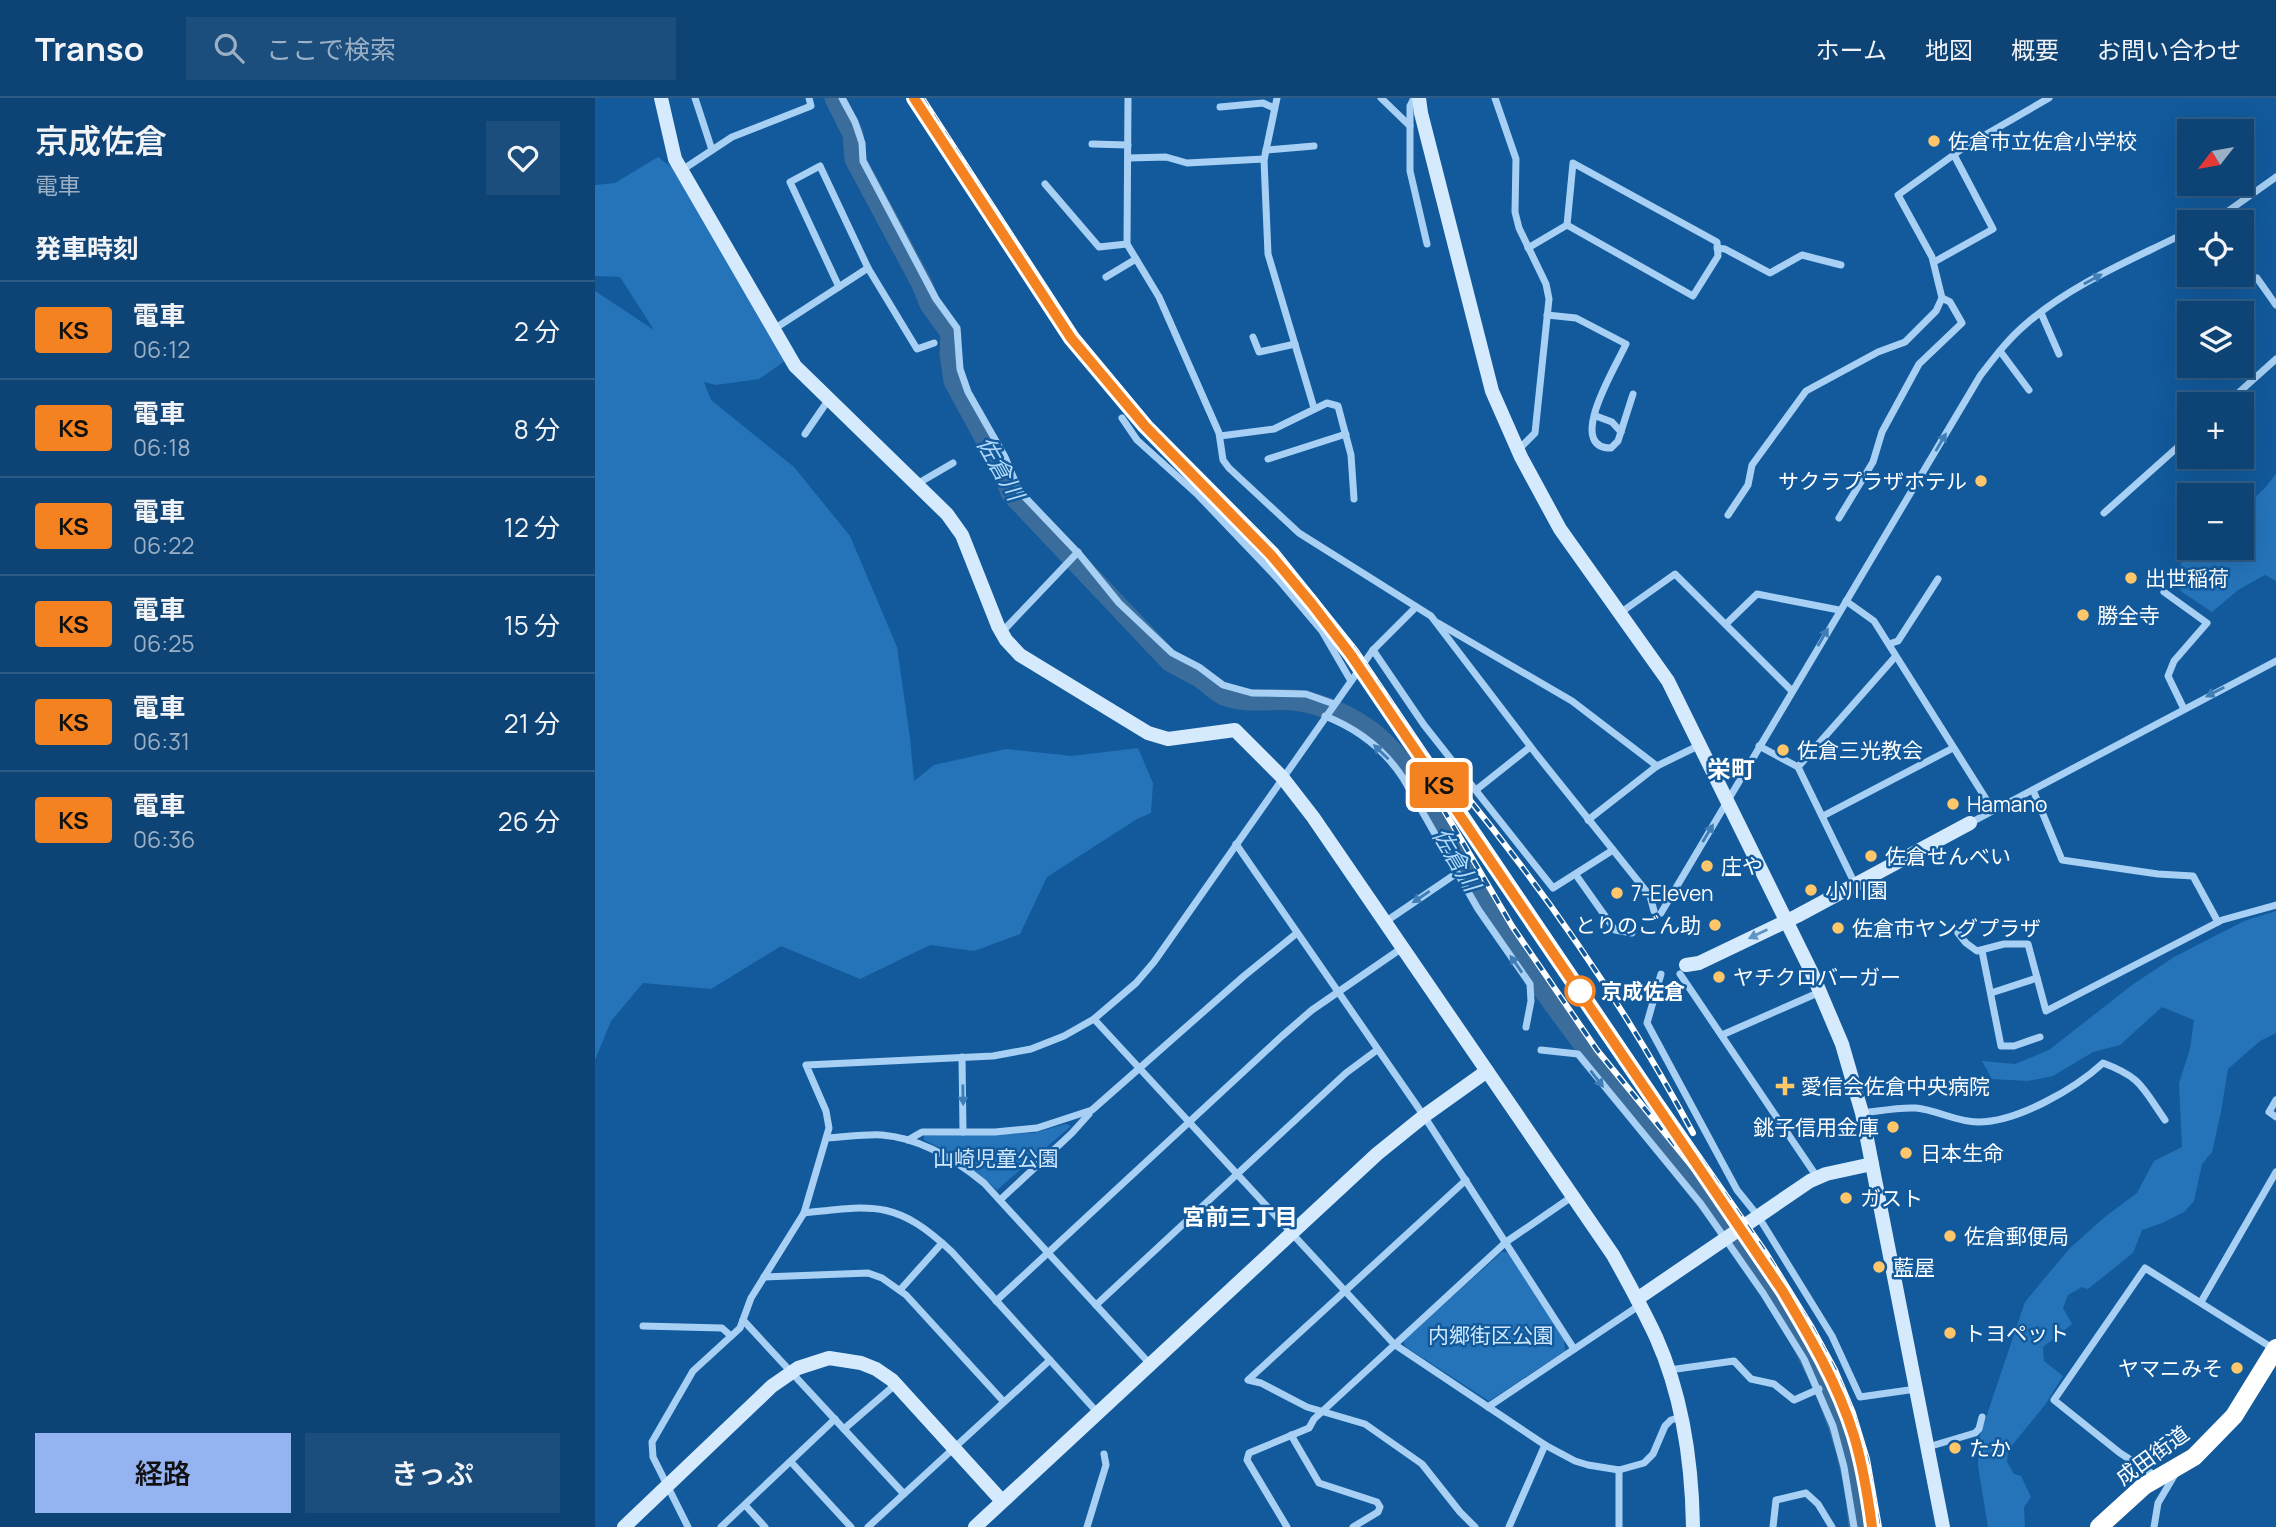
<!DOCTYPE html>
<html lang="ja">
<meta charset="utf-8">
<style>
:root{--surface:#0e4475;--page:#1c4e7d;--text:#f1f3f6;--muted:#9bb0c5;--line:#2e5c87;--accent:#95b2f1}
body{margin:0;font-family:Manrope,"Noto Sans JP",sans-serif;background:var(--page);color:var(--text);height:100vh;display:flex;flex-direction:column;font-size:26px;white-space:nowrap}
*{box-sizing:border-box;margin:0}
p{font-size:23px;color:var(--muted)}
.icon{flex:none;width:38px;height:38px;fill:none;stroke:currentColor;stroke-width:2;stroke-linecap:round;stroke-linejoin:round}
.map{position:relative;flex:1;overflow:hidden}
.sheet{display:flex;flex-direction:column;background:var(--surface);width:595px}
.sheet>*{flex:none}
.badge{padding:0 14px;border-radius:5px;font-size:24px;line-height:46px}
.needle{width:46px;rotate:239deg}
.tools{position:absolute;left:1582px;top:21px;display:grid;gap:14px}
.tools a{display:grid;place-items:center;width:77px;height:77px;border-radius:0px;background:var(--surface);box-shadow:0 7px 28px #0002,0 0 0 2px var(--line);font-size:35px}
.map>.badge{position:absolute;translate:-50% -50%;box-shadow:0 0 0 4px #fff}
h2{padding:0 35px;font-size:26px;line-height:63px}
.round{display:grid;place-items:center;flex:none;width:74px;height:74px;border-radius:0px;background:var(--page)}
.summary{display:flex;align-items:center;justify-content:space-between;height:119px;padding:0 35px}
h1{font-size:33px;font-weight:600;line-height:52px}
.button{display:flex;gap:14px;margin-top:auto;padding:14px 35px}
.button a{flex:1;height:80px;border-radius:0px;background:var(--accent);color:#111;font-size:28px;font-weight:600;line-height:80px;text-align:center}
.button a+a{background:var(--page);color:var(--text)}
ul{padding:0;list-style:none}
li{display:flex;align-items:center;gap:21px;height:98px;padding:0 35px;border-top:2px solid var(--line)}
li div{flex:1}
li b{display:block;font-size:26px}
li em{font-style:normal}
li .badge{min-width:77px;font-weight:700;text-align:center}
header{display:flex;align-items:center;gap:42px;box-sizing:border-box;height:98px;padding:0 35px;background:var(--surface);border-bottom:2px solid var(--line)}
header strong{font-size:33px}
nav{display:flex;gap:38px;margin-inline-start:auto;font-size:24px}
.search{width:490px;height:63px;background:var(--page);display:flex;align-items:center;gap:18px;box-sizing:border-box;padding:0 24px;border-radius:0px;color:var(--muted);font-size:26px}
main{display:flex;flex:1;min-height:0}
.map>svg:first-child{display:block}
.green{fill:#2574ba}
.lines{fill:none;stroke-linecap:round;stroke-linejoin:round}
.river{stroke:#3a6d9c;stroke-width:21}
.street{stroke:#a7d0f4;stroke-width:7}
.secondary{stroke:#d6eafd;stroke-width:14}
.highway{stroke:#fff;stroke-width:18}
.rail-casing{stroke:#fff;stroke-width:6}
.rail{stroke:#125a9c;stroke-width:3.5;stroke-dasharray:10;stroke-linecap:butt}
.oneway{fill:#3f7db6}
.oneway2{fill:#6094c3}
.line-casing{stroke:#fff;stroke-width:16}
.line{stroke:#f58220;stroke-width:10}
.poi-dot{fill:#ffc76a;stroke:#125a9c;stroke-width:2.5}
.stop-dot{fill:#fff;stroke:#f58220;stroke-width:3.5}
.labels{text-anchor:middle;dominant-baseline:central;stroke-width:5;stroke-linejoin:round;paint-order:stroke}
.poi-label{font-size:21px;fill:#fff;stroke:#125a9c;text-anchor:start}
.stop-label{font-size:21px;font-weight:bold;fill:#fff;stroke:#125a9c;text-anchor:start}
.park-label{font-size:21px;fill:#cfe8fe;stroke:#125a9c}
.street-label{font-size:21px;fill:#fff;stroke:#125a9c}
.water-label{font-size:23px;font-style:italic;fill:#b3dafa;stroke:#125a9c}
.neighbourhood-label{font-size:23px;font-weight:bold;fill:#fff;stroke:#125a9c}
.quarter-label{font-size:24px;font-weight:bold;fill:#fff;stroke:#125a9c}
</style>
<header>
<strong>Transo</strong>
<div class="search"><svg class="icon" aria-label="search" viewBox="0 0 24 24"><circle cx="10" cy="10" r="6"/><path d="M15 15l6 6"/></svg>ここで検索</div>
<nav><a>ホーム</a><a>地図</a><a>概要</a><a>お問い合わせ</a></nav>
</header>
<main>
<section class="sheet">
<div class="summary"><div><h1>京成佐倉</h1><p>電車</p></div><a class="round"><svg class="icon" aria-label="heart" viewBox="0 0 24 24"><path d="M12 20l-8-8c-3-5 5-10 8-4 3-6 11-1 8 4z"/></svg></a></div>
<h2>発車時刻</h2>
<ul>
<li><span class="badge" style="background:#f58220;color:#111">KS</span><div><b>電車</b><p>06:12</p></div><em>2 分</em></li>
<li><span class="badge" style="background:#f58220;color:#111">KS</span><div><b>電車</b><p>06:18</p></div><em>8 分</em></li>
<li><span class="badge" style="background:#f58220;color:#111">KS</span><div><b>電車</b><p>06:22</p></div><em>12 分</em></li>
<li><span class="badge" style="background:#f58220;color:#111">KS</span><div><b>電車</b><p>06:25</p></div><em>15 分</em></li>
<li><span class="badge" style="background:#f58220;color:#111">KS</span><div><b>電車</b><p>06:31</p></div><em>21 分</em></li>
<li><span class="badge" style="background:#f58220;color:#111">KS</span><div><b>電車</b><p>06:36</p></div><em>26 分</em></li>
</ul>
<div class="button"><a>経路</a><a>きっぷ</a></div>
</section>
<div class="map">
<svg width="1681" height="1429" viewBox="0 0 1681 1429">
<rect width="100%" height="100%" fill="#125a9c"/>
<g class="green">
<polygon points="63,59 95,83 197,258 164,281 121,287 109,284 116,302 199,369 255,438 302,549 315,640 319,683 339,667 411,651 477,658 543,650 558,685 556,715 542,721 452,779 425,836 379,853 335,847 265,881 186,848 116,891 48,885 16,923 0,962 0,193 59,232 25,179 0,178 0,87 20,85"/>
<polygon points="1681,376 1681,483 1670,477 1643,492 1617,514 1587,494 1579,482 1587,464 1603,450 1647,450 1647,411 1669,391"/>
<polygon points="1681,813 1681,935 1665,943 1633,971 1626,1014 1617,1054 1607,1066 1599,1103 1589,1114 1567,1125 1547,1132 1538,1155 1493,1191 1487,1189 1473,1197 1468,1210 1477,1226 1448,1249 1449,1263 1468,1278 1450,1307 1413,1352 1412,1364 1419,1376 1426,1378 1436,1399 1429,1409 1430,1429 1393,1429 1383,1368 1384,1340 1430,1204 1474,1151 1511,1118 1542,1095 1559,1063 1587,1049 1584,985 1595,951 1599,922 1567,909 1525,947 1498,954 1458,978 1433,983 1397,981 1387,963 1420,966 1454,952 1537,887 1579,859 1649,823"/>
<polygon points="471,1026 476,1028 402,1092 362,1058 329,1042 329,1038 439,1035"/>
<polygon points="907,1154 916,1155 969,1240 970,1253 894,1303 811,1249 808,1243"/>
</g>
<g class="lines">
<path class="river" d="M240,0L258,36L260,61L327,186L335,206L356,235L355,256L359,283L403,364L417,396L575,563C585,569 596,574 606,580C613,585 621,593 629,597C652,606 676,600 699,602C726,605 757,618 779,636C831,678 858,761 896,817C939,879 983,941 1030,1000C1128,1125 1254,1263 1264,1429"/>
<g class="street">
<polyline points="100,0 117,52"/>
<polyline points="247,0 260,24 267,45 268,63 341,201 362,230 365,271 373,294 410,359 424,393 485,457 524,505 577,555 604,569 628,587 657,595 711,596 739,606"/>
<polyline points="533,0 532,146 564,199 624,335 628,362 634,370 704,435 836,518 942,657 1055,798 1059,813"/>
<polyline points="682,0 669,62 673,156 719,310"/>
<polyline points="786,0 815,28"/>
<polyline points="819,0 815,8 815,73 832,146"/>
<polyline points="900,0 921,61 920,114 924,130 951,186 954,201 940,335 923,352"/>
<polyline points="625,9 668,5 679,10"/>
<polyline points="497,46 533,47"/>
<polyline points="671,52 719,48"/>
<polyline points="533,60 571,59 592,65 669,61"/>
<polyline points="87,72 137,39 216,8 214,0"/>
<polyline points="450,86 504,149 532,146"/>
<polyline points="1612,124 1629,116 1681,79"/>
<polyline points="933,150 972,127 978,65 1122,144 1123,158 1098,198 972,127"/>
<polyline points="1122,150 1130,151 1175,175 1207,157 1246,167"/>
<polyline points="1339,164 1398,131 1359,57"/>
<polyline points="511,179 541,161"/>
<polyline points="1662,180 1681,207"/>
<polyline points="244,189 195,84 225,68 273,170"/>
<polyline points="1446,215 1464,256"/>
<path d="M952,217L981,220L1031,246C1023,265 969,350 1016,350L1023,343L1038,296"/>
<polyline points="179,231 273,170 322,251 339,245"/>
<polyline points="658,239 664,254 700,246"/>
<polyline points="1405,253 1434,292"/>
<polyline points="1631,306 1681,261"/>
<polyline points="1001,318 1017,324 1026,334"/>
<polyline points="527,320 542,342 603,397 683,481 727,533 756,583"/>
<polyline points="210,336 234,301"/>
<polyline points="625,338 679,331 732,305 743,308 756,357 759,401"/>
<polyline points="673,361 751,336"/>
<polyline points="322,386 358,365"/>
<polyline points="1509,415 1594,339"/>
<polyline points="1133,417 1153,387 1157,367 1211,293 1283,254 1310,244 1341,213 1347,200 1337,159 1303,97 1371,48 1454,0"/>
<polyline points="1244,420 1278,364 1287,334 1324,266 1367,225 1355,204 1347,200"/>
<polyline points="1569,494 1612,525 1579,563 1573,578 1589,611"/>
<polyline points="1251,503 1279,523 1398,712"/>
<polyline points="1025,515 1080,476 1197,593"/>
<polyline points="843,525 977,603 1062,668"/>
<polyline points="1131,526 1162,496 1244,512"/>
<polyline points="407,534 483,454"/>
<polyline points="1294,546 1303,543 1343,481"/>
<polyline points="778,552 829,627 958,790 1018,752"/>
<path d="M730,618C763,631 789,651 808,680L883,811L935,886L936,903L931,929"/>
<polyline points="1164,648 1203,669"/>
<polyline points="881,692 935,649"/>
<polyline points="1438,692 1467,762 1563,776 1598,778 1623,824"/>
<polyline points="1228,718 1358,650"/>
<polyline points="993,722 1062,668 1105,647"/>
<polyline points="1375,725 1681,563"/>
<polyline points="641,746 829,1018 979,1251"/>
<polyline points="981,777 1020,832 1037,835"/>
<polyline points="1260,786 1203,669 1300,559"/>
<path d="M1066,815L1385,278C1399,260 1413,241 1431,226C1478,185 1539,161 1594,133"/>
<polyline points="790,824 862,775"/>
<polyline points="1363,835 1371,845 1382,853 1409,846 1433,846 1451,913 1627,822 1681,807"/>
<polyline points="1387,853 1406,948 1419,948 1445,939"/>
<polyline points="1066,876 1052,925 1142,1092 1163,1118 1237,1238 1265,1299 1321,1291"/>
<polyline points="1085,876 1222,1079"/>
<polyline points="1396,895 1442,880"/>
<polyline points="499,921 799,1246 950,1347 980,1363 993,1367 1024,1372 1049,1365 1058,1356 1070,1328 1076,1322 1086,1319"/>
<polyline points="1127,937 1225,894"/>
<polyline points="946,952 983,956 1106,1106 1168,1195 1209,1261 1238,1328 1249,1369 1259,1429"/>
<polyline points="367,959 368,1034"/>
<polyline points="1681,1002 1674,1014 1681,1019"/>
<path d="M1267,1015C1284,1013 1304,1009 1321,1010C1342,1012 1361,1024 1383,1024C1422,1024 1480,991 1508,965C1546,979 1547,989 1570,1022"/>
<path d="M232,1040C250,1039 269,1036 287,1037C324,1040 361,1062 389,1085L555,1266"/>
<polyline points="313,1042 327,1034 400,1034 442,1030 497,1012 649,878 702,835"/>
<polyline points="871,1082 653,1282 666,1285 712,1309 770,1326 827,1366 865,1414 880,1429"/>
<polyline points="405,1102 477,1035 494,1016"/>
<path d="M209,1115C279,1107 302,1102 357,1154L502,1314"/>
<polyline points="169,1179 273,1175 287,1180 311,1197 409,1304"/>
<polyline points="305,1192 347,1145"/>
<polyline points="401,1203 687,938 717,912 807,850"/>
<polyline points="1606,1204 1681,1074"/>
<polyline points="501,1207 751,975 782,952"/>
<polyline points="148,1222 309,1396"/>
<polyline points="48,1228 127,1230 136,1238"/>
<polyline points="1074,1272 1139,1263 1156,1281 1179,1286 1199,1302 1224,1291"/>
<polyline points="893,1309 1045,1207"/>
<polyline points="249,1331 301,1286"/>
<polyline points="696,1337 724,1385 782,1404 785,1409 783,1414 758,1429"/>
<polyline points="1333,1349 1380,1335 1384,1331 1387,1319"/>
<polyline points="196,1364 256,1429"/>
<polyline points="1561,1378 1525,1355 1459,1302 1550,1170 1679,1251"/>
<polyline points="150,1407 170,1429"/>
<polyline points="93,1429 58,1359 57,1344 98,1273 145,1230 156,1200 209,1115 234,1030 231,1013 211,967 398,958 436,951 469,938 499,921 541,885 559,864 778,552 821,509"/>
<polyline points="126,1429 240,1321"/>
<polyline points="273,1429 455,1262"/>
<polyline points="492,1429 511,1367 509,1356"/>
<polyline points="692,1429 652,1362 654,1355 714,1330 719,1321 911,1144 978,1098"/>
<polyline points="914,1429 950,1347"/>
<polyline points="1024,1429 1024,1372"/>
<polyline points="1178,1429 1181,1402 1211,1395 1223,1406 1237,1429"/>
<polyline points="1559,1429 1563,1405 1582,1373"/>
</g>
<g class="secondary">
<path d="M66,0L80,61L200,268L352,416L367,437L403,528L411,542L425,557L553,635L573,641L640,632L687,679L718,719L1018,1157C1033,1184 1048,1211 1061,1239C1087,1297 1097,1365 1098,1429"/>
<polyline points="824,0 826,15 897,293 926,359 965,431 1073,583 1216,873 1247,946 1267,1015 1348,1429"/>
<polyline points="1091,867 1104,865 1202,818 1375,725"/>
<polyline points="1042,1201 1215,1083 1231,1076 1277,1066"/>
<polyline points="29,1429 177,1288 203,1270 234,1260 266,1265 281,1271 297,1282 407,1403"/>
<polyline points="380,1429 782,1056 829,1018 892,973"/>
</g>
<polyline class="highway" points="1504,1429 1549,1388 1599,1359 1639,1318 1681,1250"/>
<g class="rail-casing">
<g id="rail">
<polyline points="327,0 481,237 554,325 680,452 761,553 1064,1001 1171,1155 1216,1228 1240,1272 1258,1315 1272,1361 1284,1429"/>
<polyline points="810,640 850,714 917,828 1002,952 1118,1094"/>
<path d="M865,690C953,797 1032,912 1098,1035"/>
</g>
</g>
<use href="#rail" class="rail"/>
</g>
<defs><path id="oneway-solid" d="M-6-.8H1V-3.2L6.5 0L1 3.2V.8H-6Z" transform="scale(1.75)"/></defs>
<g class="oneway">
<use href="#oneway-solid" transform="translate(1498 181) rotate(-28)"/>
<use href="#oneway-solid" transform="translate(1346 344) rotate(-60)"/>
<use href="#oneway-solid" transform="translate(1228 539) rotate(-60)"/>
<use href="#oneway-solid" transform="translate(1620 594) rotate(153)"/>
<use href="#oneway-solid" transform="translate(786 654) rotate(-136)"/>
<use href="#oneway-solid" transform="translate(1113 735) rotate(-59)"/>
<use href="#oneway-solid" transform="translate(826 799) rotate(146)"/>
<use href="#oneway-solid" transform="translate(921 866) rotate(-125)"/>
<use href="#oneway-solid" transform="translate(1002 981) rotate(52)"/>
<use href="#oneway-solid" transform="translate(368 997) rotate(89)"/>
</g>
<use class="oneway2" href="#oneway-solid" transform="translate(1163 836) rotate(154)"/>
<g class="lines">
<g class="line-casing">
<path id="line" d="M319,0L476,240L550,328L676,457L717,506L756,557L1187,1192C1215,1239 1243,1286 1259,1338C1268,1368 1273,1399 1277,1429"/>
</g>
<use href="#line" class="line"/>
</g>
<g class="poi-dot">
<circle cx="1339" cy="43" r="7"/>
<circle cx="1386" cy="383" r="7"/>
<circle cx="1536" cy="480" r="7"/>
<circle cx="1488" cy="517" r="7"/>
<circle cx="1188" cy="652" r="7"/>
<circle cx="1358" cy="706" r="7"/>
<circle cx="1276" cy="758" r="7"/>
<circle cx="1112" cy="768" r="7"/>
<circle cx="1216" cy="792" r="7"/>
<circle cx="1022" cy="795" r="7"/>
<circle cx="1120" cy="827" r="7"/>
<circle cx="1243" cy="830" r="7"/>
<circle cx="1124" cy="879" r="7"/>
<path d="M1186.5 977.5h7v7h7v7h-7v7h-7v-7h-7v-7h7z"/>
<circle cx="1298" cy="1029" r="7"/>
<circle cx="1311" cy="1055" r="7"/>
<circle cx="1251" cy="1100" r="7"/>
<circle cx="1355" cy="1138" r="7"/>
<circle cx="1284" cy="1169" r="7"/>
<circle cx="1355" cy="1235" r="7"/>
<circle cx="1642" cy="1270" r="7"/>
<circle cx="1360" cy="1350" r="7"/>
</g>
<circle class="stop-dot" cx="985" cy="893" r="14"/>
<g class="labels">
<g class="poi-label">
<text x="1353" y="43">佐倉市立佐倉小学校</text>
<text x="1372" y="383" text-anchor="end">サクラプラザホテル</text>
<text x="1550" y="480">出世稲荷</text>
<text x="1502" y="517">勝全寺</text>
<text x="1202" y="652">佐倉三光教会</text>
<text x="1372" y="706">Hamano</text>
<text x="1290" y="758">佐倉せんべい</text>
<text x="1126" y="768">庄や</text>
<text x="1230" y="792">小川園</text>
<text x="1036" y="795">7-Eleven</text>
<text x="1106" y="827" text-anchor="end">とりのごん助</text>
<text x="1257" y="830">佐倉市ヤングプラザ</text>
<text x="1138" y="879">ヤチクロバーガー</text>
<text x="1206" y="988">愛信会佐倉中央病院</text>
<text x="1284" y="1029" text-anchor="end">銚子信用金庫</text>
<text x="1325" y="1055">日本生命</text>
<text x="1265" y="1100">ガスト</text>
<text x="1369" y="1138">佐倉郵便局</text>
<text x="1298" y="1169">藍屋</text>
<text x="1369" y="1235">トヨペット</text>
<text x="1628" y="1270" text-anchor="end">ヤマニみそ</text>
<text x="1374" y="1350">たか</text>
</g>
<g class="stop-label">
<text x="1006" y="893">京成佐倉</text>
</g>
<g class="park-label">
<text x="401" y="1060">山崎児童公園</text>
<text x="896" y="1237">内郷街区公園</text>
</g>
<g class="street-label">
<text transform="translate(1557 1357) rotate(-36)">成田街道</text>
</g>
<g class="water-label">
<text transform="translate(406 370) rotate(60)">佐倉川</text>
<text transform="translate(862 761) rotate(59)">佐倉川</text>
</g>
<g class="neighbourhood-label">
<text x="645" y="1118">宮前三丁目</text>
</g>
<g class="quarter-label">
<text x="1136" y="670">栄町</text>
</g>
</g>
</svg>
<div class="tools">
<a><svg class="needle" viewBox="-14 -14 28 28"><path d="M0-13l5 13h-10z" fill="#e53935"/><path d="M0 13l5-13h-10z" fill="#9bb0c5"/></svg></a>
<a><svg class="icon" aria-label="locate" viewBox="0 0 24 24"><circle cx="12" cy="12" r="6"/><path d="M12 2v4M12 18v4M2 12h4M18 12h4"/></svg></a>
<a><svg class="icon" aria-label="layers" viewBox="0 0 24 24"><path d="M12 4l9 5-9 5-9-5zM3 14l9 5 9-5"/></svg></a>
<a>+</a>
<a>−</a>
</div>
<b class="badge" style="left:844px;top:687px;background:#f58220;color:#111">KS</b>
</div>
</main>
